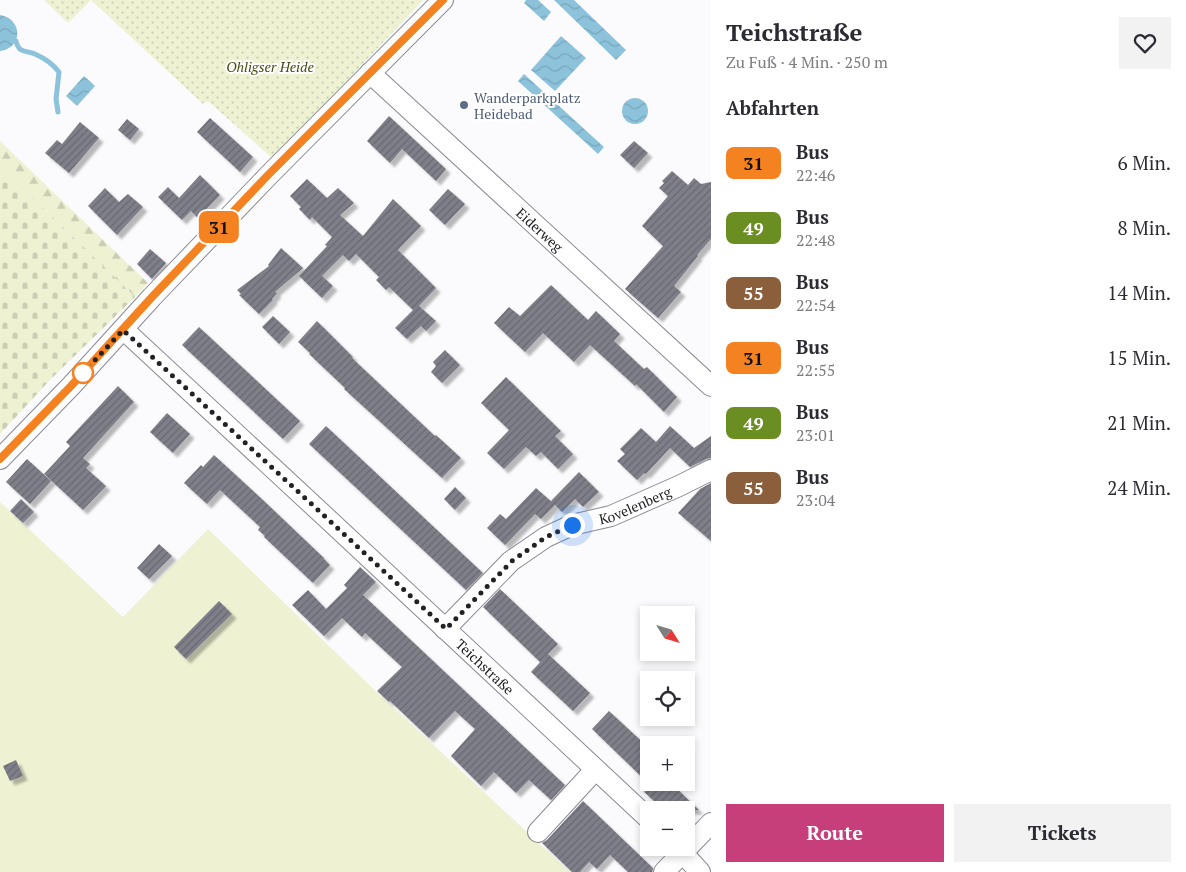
<!DOCTYPE html>
<html lang="de">
<meta charset="utf-8">
<style>
:root{--surface:#fff;--page:#f2f2f3;--text:#2b2b33;--muted:#7c7c81;--accent:#c63e7a}
body{margin:0;font-family:"PT Serif",serif;background:var(--page);color:var(--text);height:100vh;display:flex;flex-direction:column;font-size:19px;white-space:nowrap}
*{box-sizing:border-box;margin:0}
p{font-size:16px;color:var(--muted)}
.icon{flex:none;width:28px;height:28px;fill:none;stroke:currentColor;stroke-width:2;stroke-linecap:round;stroke-linejoin:round}
.map{position:relative;flex:1;overflow:hidden}
.details{display:flex;flex-direction:column;background:var(--surface);width:475px}
.details>*{flex:none}
.badge{padding:0 10px;border-radius:8px;font-size:18px;line-height:32px}
.needle{width:32px;rotate:127deg}
.tools{position:absolute;left:640px;top:606px;display:grid;gap:10px}
.tools a{display:grid;place-items:center;width:55px;height:55px;border-radius:0px;background:var(--surface);box-shadow:0 2px 8px #0003;font-size:25px}
.you{position:absolute;width:25px;height:25px;margin:-12px;border:4px solid #fff;border-radius:50%;background:#1a73e8;box-shadow:0 0 0 8px #1a73e833}
.map>.badge{position:absolute;translate:-50% -50%;box-shadow:0 0 0 2px #fff}
h2{padding:0 15px;font-size:19px;line-height:45px}
.round{display:grid;place-items:center;flex:none;width:52px;height:52px;border-radius:0px;background:var(--page)}
.head{display:flex;align-items:center;justify-content:space-between;height:85px;padding:0 15px}
h1{font-size:24px;font-weight:600;line-height:38px}
.cta{display:flex;gap:10px;margin-top:auto;padding:10px 15px}
.cta a{flex:1;height:58px;border-radius:0px;background:var(--accent);color:#fff;font-size:20px;font-weight:600;line-height:58px;text-align:center}
.cta a+a{background:var(--page);color:var(--text)}
ul{padding:0;list-style:none}
li{display:flex;align-items:center;gap:15px;height:65px;padding:0 15px}
li div{flex:1}
li b{display:block;font-size:19px}
li em{font-style:normal}
li .badge{min-width:55px;font-weight:700;text-align:center}
main{display:flex;flex:1;min-height:0}
.map>svg:first-child{display:block}
.green{fill:#eef1d2}
.forest{fill:url(#forest-firs)}
.cemetery{fill:url(#cemetery-stones)}
.park{fill:url(#park-dots)}
.water{fill:url(#water-waves)}
.lines{fill:none;stroke-linecap:round;stroke-linejoin:round}
.stream{stroke:#8dc2db;stroke-width:5}
.building{fill:url(#building-hatch);filter:url(#shadow)}
.minor-casing{stroke:#8a8a95;stroke-width:22}
.minor{stroke:#fff;stroke-width:20}
.line-casing{stroke:#fff;stroke-width:11}
.line{stroke:#f58220;stroke-width:8}
.walk{stroke:#222226;stroke-width:5;stroke-dasharray:0 9}
.service-dot{fill:#5c6f8a;stroke:#fff;stroke-width:2}
.stop-dot{fill:#fff;stroke:#f58220;stroke-width:2.5}
.labels{text-anchor:middle;dominant-baseline:central;stroke-width:4;stroke-linejoin:round;paint-order:stroke}
.park-label{font-size:14px;font-style:italic;fill:#484b12;stroke:#fff}
.service-label{font-size:14px;fill:#4e5e75;stroke:#fff;text-anchor:start}
.street-label{font-size:14px;fill:#222226;stroke:#fff}
</style>
<main>
<div class="map">
<svg width="711" height="872" viewBox="0 0 711 872">
<defs>
<pattern id="forest-firs" width="22" height="20" patternUnits="userSpaceOnUse" patternTransform="scale(1.25)"><rect width="22" height="20" fill="#eef1d2"/><path d="M5 1l3.5 6h-7zM16 11l3.5 6h-7z" fill="#ccceb4"/></pattern>
<pattern id="cemetery-stones" width="16" height="16" patternUnits="userSpaceOnUse" patternTransform="scale(1.25)"><rect width="16" height="16" fill="#eef1d2"/><path d="M2 7V4a2 2 0 0 1 4 0v3zM10 15v-3a2 2 0 0 1 4 0v3z" fill="#ccceb4"/></pattern>
<pattern id="park-dots" width="8" height="8" patternUnits="userSpaceOnUse" patternTransform="scale(1.25)"><rect width="8" height="8" fill="#eef1d2"/><path d="M2 2h.1M6 6h.1" fill="none" stroke="#ccceb4" stroke-width="1.8" stroke-linecap="round"/></pattern>
<pattern id="water-waves" width="16" height="10" patternUnits="userSpaceOnUse" patternTransform="scale(1.25)"><rect width="16" height="10" fill="#8dc2db"/><path d="M0 5q4-4 8 0t8 0" fill="none" stroke="#79a6bc"/></pattern>
<pattern id="building-hatch" width="6" height="6" patternUnits="userSpaceOnUse" patternTransform="scale(1.25)"><rect width="6" height="6" fill="#7f7f8a"/><path d="M-1 1l2-2M0 6l6-6M5 7l2-2" fill="none" stroke="#686871"/></pattern>
<filter id="shadow"><feDropShadow dx="4.5" dy="4.5" stdDeviation="1" flood-color="#0004"/></filter>
</defs>
<rect width="100%" height="100%" fill="#fbfbfd"/>
<polygon class="green" points="0,502 123,617 208,529 383,698 570,872 0,872"/>
<polygon class="forest" points="0,141 148,283 135,297 0,166"/>
<polygon class="cemetery" points="0,166 135,297 51,379 0,434"/>
<polygon class="park" points="44,0 423,0 273,159 208,101 203,104 91,0 68,23"/>
<g class="water">
<polygon points="526,0 538,0 551,12 544,21 524,3"/>
<polygon points="554,0 574,0 626,50 616,60"/>
<path d="M0,15C23,19 23,48 0,51Z"/>
<polygon points="561,36 586,58 555,91 531,70"/>
<polygon points="524,74 604,147 598,154 518,81"/>
<polygon points="84,76 95,86 77,106 66,96"/>
<circle cx="635" cy="111" r="13"/>
</g>
<g class="lines">
<path class="stream" d="M16,41C19,54 26,50 35,54C44,58 53,64 59,72L56,99L58,112"/>
</g>
<g class="building">
<polygon points="389,116 446,169 436,181 402,149 390,163 367,141"/>
<polygon points="210,118 253,157 240,172 197,132"/>
<polygon points="127,119 139,129 130,140 118,130"/>
<polygon points="80,122 99,138 69,173 45,153 57,140 62,144"/>
<polygon points="634,141 648,153 634,168 620,155"/>
<polygon points="672,171 688,185 694,178 701,184 711,182 711,239 697,255 698,256 674,286 681,292 658,318 625,289 663,246 642,226 668,196 659,188 664,183 662,181"/>
<polygon points="200,175 220,195 198,218 191,211 182,220 158,197 168,187 179,198"/>
<polygon points="307,179 327,198 338,188 354,203 340,215 363,236 393,199 421,226 398,250 436,288 419,306 436,321 426,331 421,326 407,339 395,328 413,310 389,287 386,290 376,280 379,277 356,254 349,261 343,255 322,276 333,286 322,298 299,276 327,246 325,245 332,237 312,217 310,220 299,209 301,207 290,196"/>
<polygon points="105,188 119,202 128,194 143,207 117,235 88,206"/>
<polygon points="448,189 465,204 445,225 429,210"/>
<polygon points="281,248 303,268 275,292 277,293 272,299 273,300 259,314 239,295 241,294 237,290 269,266 268,265"/>
<polygon points="150,249 166,263 152,279 137,264"/>
<polygon points="551,285 588,320 596,311 620,334 614,341 644,369 647,367 677,397 664,412 636,384 635,386 590,345 574,362 543,333 525,352 494,323 509,307 520,316"/>
<polygon points="273,316 290,332 279,344 262,327"/>
<polygon points="317,321 353,357 352,358 435,436 436,435 461,458 442,478 344,389 345,388 309,354 310,353 298,342"/>
<polygon points="199,327 300,421 283,439 182,345"/>
<polygon points="445,350 460,365 442,383 431,372 436,366 433,362"/>
<polygon points="506,377 561,431 555,436 573,454 558,469 541,452 536,456 526,447 504,469 487,453 509,430 481,403"/>
<polygon points="118,386 134,402 83,458 90,464 86,468 106,486 83,510 44,474 70,446 66,442"/>
<polygon points="167,413 190,434 173,453 150,432"/>
<polygon points="326,426 483,573 466,590 309,444"/>
<polygon points="670,426 694,448 711,436 711,458 706,459 690,467 670,448 646,474 644,473 637,480 617,461 625,454 620,449 641,428 656,442"/>
<polygon points="214,455 263,500 324,558 324,559 330,565 313,583 264,537 265,536 258,530 260,527 220,490 207,504 184,483 201,465 203,467"/>
<polygon points="27,459 51,481 30,504 6,482"/>
<polygon points="579,472 599,492 583,507 575,499 562,512 555,505 541,519 535,514 505,545 487,528 500,514 506,519 536,488 553,503 551,501"/>
<polygon points="711,483 711,541 678,513 700,489"/>
<polygon points="455,487 466,498 455,510 444,499"/>
<polygon points="21,499 34,512 23,523 10,511"/>
<polygon points="159,544 172,556 149,579 137,568"/>
<polygon points="360,567 376,582 363,595 565,785 551,800 529,780 516,793 494,772 481,786 451,756 475,729 455,711 429,738 390,701 389,702 377,691 402,667 365,633 362,637 342,618 324,636 292,605 308,590 326,609 347,588 344,585"/>
<polygon points="500,589 558,644 548,654 590,693 573,711 531,672 543,659 540,662 483,607"/>
<polygon points="219,601 232,614 186,659 174,647"/>
<polygon points="609,711 649,748 649,784 592,729"/>
<polygon points="16,760 23,776 10,781 3,766"/>
<polygon points="653,782 670,782 699,810 664,810 644,792"/>
<polygon points="583,801 653,868 652,872 628,872 610,855 597,869 589,862 580,872 572,872 542,843 547,840"/>
</g>
<g class="lines">
<g class="minor-casing">
<g id="minor">
<path id="s1" d="M370,73L711,386"/>
<path id="s2" d="M123,329L331,522L649,819"/>
<polyline points="0,459 71,386 152,297 269,175 443,0"/>
<path id="s3" d="M445,629L511,561L546,537L572,525L611,516L679,486L711,470"/>
<polyline points="538,832 595,770"/>
<polyline points="678,848 700,872"/>
<polyline points="664,872 711,823"/>
</g>
</g>
<use href="#minor" class="minor"/>
</g>
<g class="lines">
<g class="line-casing">
<polyline id="line" points="0,459 71,386 152,297 269,174 443,0"/>
</g>
<use href="#line" class="line"/>
<polyline class="walk" points="83,373 123,330 331,522 446,629 512,561 546,537 572,525"/>
</g>
<circle class="service-dot" cx="464" cy="105" r="5"/>
<circle class="stop-dot" cx="83" cy="373" r="10"/>
<g class="labels">
<g class="park-label">
<text x="270" y="66">Ohligser Heide</text>
</g>
<g class="service-label">
<text x="474" y="97">Wanderparkplatz<tspan x="474" dy="16">Heidebad</tspan></text>
</g>
<g class="street-label">
<text stroke="none"><textPath href="#s1" startOffset="231">Eiderweg</textPath></text>
<text stroke="none"><textPath href="#s3" startOffset="232">Kovelenberg</textPath></text>
<text stroke="none"><textPath href="#s2" startOffset="495">Teichstraße</textPath></text>
</g>
</g>
</svg>
<div class="tools">
<a><svg class="needle" viewBox="-14 -14 28 28"><path d="M0-13l5 13h-10z" fill="#e53935"/><path d="M0 13l5-13h-10z" fill="#7c7c81"/></svg></a>
<a><svg class="icon" aria-label="locate" viewBox="0 0 24 24"><circle cx="12" cy="12" r="6"/><path d="M12 2v4M12 18v4M2 12h4M18 12h4"/></svg></a>
<a>+</a>
<a>−</a>
</div>
<div class="you" style="left:572px;top:525px"></div>
<b class="badge" style="left:219px;top:227px;background:#f58220;color:#111">31</b>
</div>
<section class="details">
<div class="head"><div><h1>Teichstraße</h1><p>Zu Fuß · 4 Min. · 250 m</p></div><a class="round"><svg class="icon" aria-label="heart" viewBox="0 0 24 24"><path d="M12 20l-8-8c-3-5 5-10 8-4 3-6 11-1 8 4z"/></svg></a></div>
<h2>Abfahrten</h2>
<ul>
<li><span class="badge" style="background:#f58220;color:#111">31</span><div><b>Bus</b><p>22:46</p></div><em>6 Min.</em></li>
<li><span class="badge" style="background:#6b8e23;color:#fff">49</span><div><b>Bus</b><p>22:48</p></div><em>8 Min.</em></li>
<li><span class="badge" style="background:#8b5e3c;color:#fff">55</span><div><b>Bus</b><p>22:54</p></div><em>14 Min.</em></li>
<li><span class="badge" style="background:#f58220;color:#111">31</span><div><b>Bus</b><p>22:55</p></div><em>15 Min.</em></li>
<li><span class="badge" style="background:#6b8e23;color:#fff">49</span><div><b>Bus</b><p>23:01</p></div><em>21 Min.</em></li>
<li><span class="badge" style="background:#8b5e3c;color:#fff">55</span><div><b>Bus</b><p>23:04</p></div><em>24 Min.</em></li>
</ul>
<div class="cta"><a>Route</a><a>Tickets</a></div>
</section>
</main>
